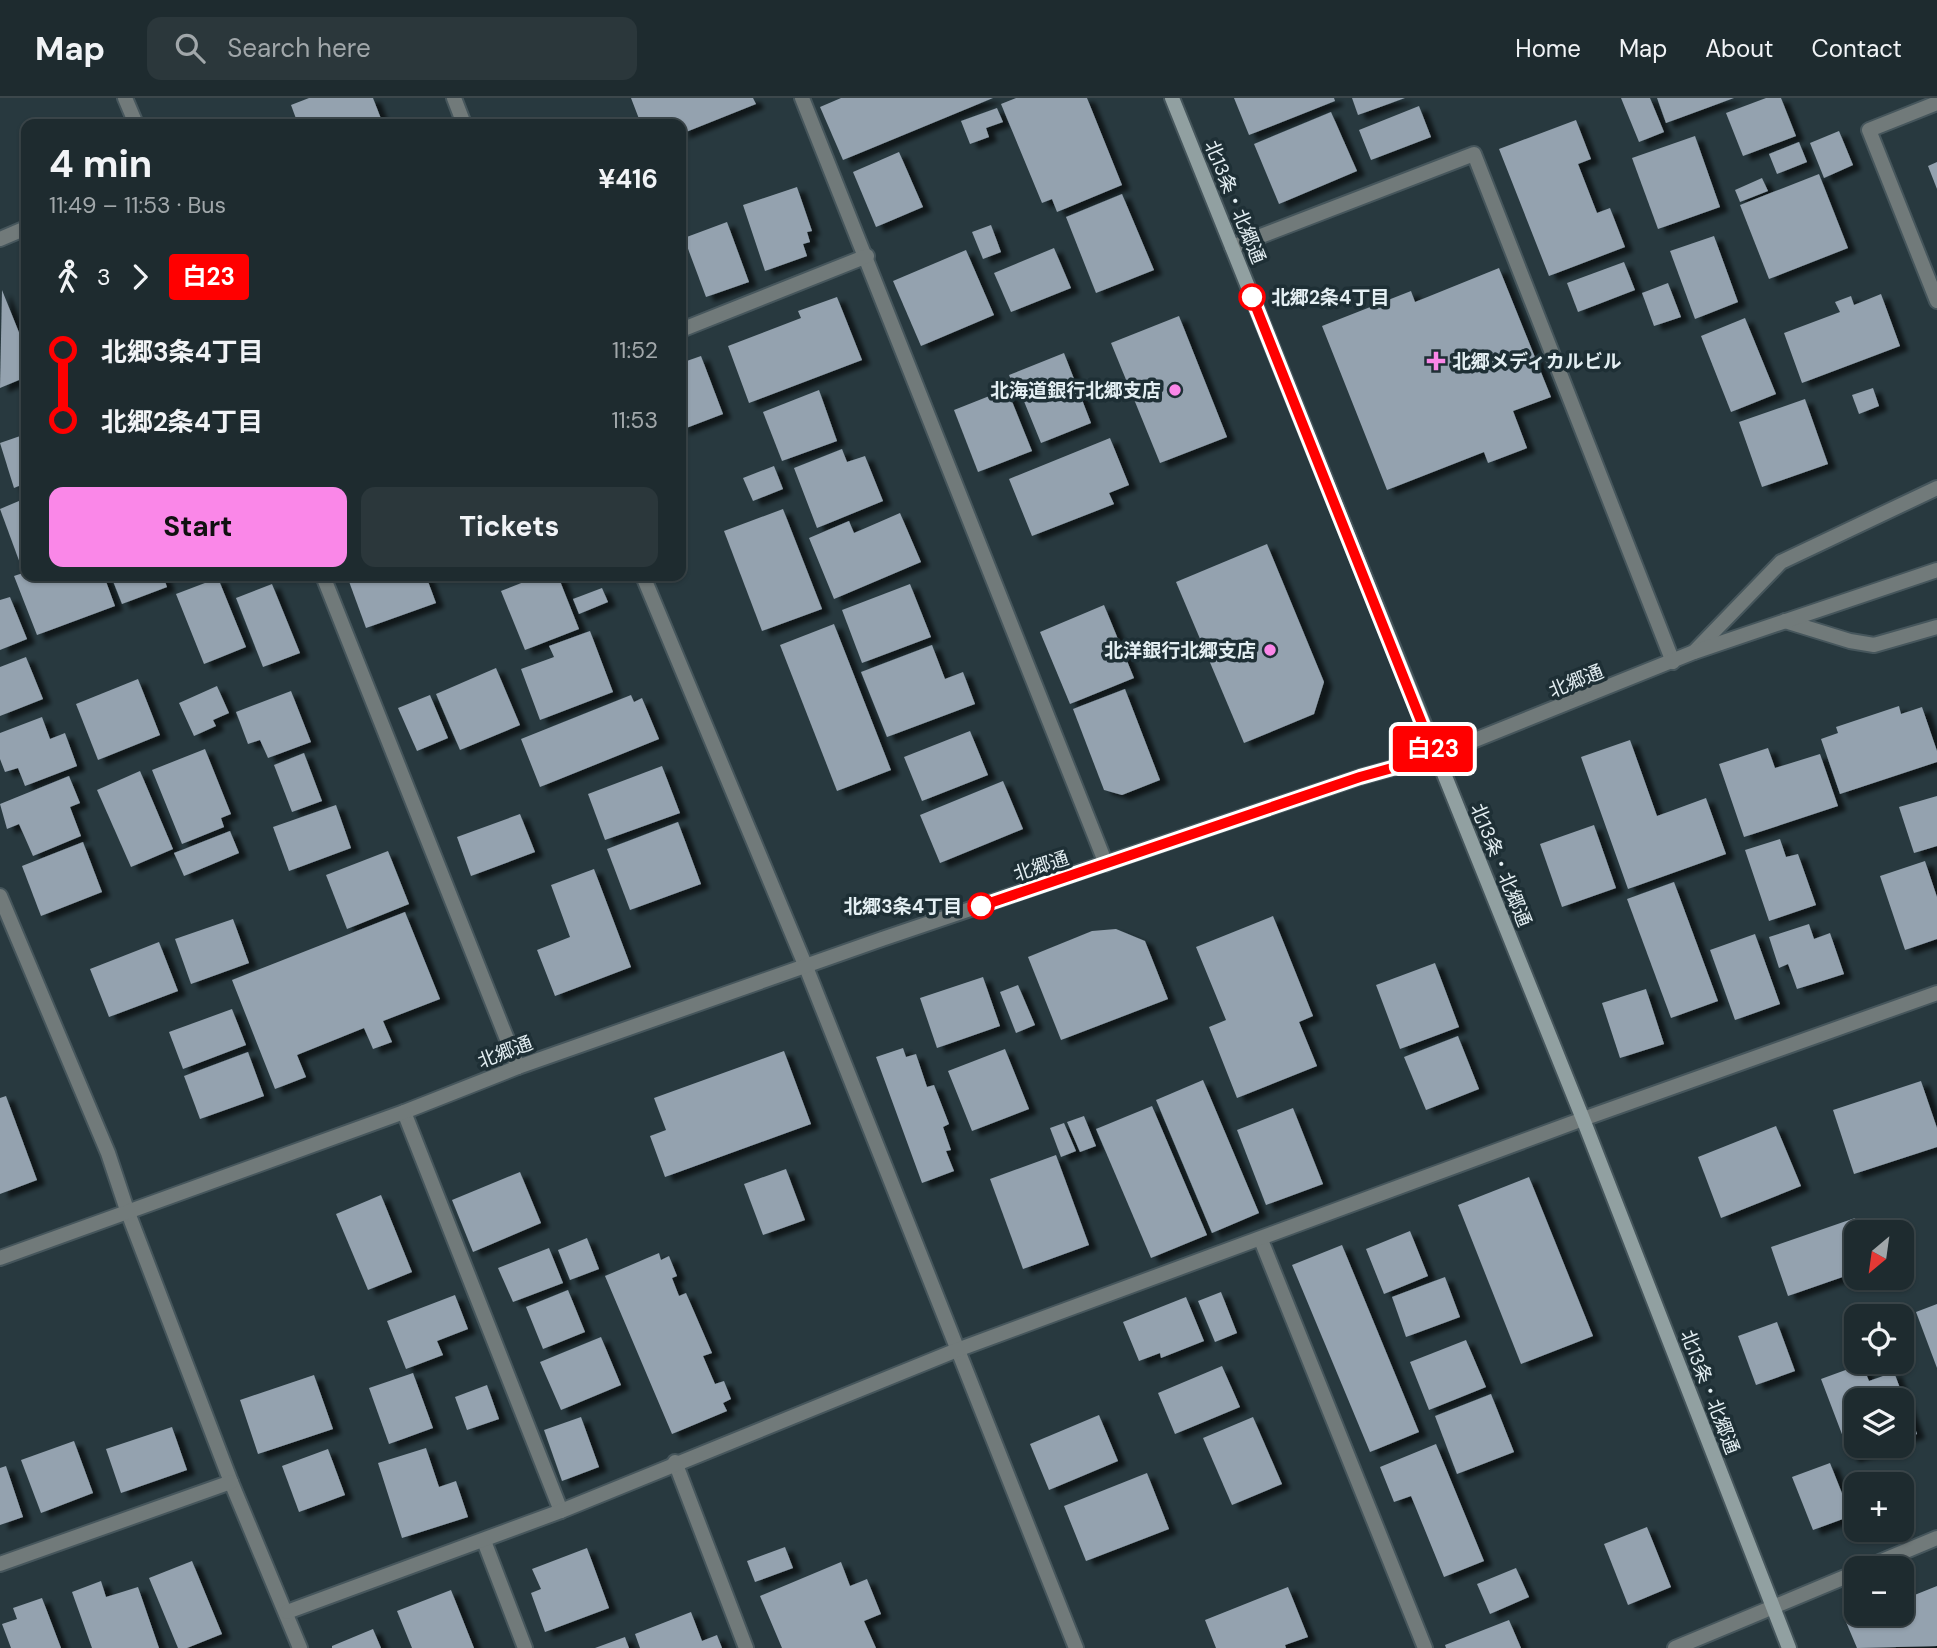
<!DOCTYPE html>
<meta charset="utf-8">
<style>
:root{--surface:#1e2b2f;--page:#2b373b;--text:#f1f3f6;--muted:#a1a7aa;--line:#3c474b;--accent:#fa87e8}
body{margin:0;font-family:"DM Sans","Noto Sans JP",sans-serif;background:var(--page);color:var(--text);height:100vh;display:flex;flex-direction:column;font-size:26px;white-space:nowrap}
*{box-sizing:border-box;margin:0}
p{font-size:23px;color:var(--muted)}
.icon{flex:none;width:38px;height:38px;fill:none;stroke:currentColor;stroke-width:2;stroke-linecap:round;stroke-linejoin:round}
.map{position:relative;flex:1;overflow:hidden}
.details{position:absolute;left:21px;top:21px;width:665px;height:462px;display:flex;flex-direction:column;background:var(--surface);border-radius:14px;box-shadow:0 2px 5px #0004,0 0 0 2px var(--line)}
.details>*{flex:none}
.badge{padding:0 14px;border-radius:5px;font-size:24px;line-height:46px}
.needle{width:46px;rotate:209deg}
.buttons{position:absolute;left:1844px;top:1122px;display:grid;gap:14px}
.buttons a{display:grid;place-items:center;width:70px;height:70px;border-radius:14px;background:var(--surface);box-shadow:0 2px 5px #0004,0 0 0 2px var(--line);font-size:35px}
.map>.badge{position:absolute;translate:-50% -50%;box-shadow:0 0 0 4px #fff}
.legs{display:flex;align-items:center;gap:10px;height:77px;padding:0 28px;font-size:23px}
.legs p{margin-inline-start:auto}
.summary{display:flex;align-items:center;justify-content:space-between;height:119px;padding:0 28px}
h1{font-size:38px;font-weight:700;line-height:52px}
.primary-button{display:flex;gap:14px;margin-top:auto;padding:14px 28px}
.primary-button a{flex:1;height:80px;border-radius:14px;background:var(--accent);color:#111;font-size:28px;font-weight:700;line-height:80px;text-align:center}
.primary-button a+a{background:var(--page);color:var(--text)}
ul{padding:0 28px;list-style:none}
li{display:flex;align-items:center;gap:24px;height:70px;font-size:26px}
li i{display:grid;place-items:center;width:10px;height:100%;margin:0 9px;background:currentColor}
li i::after{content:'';width:18px;height:18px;margin:-9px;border:5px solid;border-radius:50%;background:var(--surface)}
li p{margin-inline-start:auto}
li:first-child i{background:linear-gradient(#0000 50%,currentColor 0)}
li:last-child i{background:linear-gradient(currentColor 50%,#0000 0)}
header{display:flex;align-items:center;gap:42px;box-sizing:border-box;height:98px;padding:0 35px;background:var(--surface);border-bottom:2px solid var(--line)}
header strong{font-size:33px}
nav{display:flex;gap:38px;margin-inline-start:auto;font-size:24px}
.search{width:490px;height:63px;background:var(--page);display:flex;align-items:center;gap:18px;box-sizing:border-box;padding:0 24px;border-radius:14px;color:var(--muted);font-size:26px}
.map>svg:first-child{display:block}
.building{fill:#94a2af;filter:url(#shadow)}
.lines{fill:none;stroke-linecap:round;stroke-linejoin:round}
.service-casing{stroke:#46565c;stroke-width:18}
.minor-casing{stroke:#46565c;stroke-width:18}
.tertiary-casing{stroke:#46565c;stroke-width:18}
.secondary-casing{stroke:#46565c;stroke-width:18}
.service{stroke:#717a7a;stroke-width:14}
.minor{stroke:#717a7a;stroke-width:14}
.tertiary{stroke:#717a7a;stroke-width:14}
.secondary{stroke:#91a0a1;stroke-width:14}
.line-1-casing{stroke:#fff;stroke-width:16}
.line-1{stroke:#f00;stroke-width:10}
.stop-1-dot{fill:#fff;stroke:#f00;stroke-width:3.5}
.poi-dot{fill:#fa87e8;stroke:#1e2f35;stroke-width:2.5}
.labels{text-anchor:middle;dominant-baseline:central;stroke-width:7;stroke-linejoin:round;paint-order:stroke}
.street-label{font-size:19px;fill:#e4eff3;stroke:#1e2f35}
.stop-label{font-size:19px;font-weight:bold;fill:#e4eff3;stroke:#1e2f35;text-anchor:start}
.poi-label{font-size:19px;font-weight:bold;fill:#e4eff3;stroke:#1e2f35;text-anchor:end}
</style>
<header>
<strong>Map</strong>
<div class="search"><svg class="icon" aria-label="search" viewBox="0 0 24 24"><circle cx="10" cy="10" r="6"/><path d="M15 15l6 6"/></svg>Search here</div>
<nav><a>Home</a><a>Map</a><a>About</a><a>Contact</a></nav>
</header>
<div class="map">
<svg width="1937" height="1550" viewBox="0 0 1937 1550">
<defs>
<filter id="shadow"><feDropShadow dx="8" dy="4.5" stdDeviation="2" flood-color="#0009"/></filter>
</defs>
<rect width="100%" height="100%" fill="#28393f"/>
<g class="building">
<polygon points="309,0 373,0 383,26 298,26 291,7"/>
<polygon points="631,0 753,0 756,6 681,36 681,26 641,26"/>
<polygon points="841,0 993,0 843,62 820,9"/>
<polygon points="1016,0 1087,0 1122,87 1057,114 1052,101 1042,105 1001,6"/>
<polygon points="1234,0 1334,0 1335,3 1249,37"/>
<polygon points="1352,0 1405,0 1358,17"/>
<polygon points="1621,0 1650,0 1664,34 1639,44"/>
<polygon points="1657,0 1734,0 1666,25"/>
<polygon points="1766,0 1781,0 1796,38 1743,58 1726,15"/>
<polygon points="1419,8 1431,39 1371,62 1359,32"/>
<polygon points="997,10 1003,24 986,30 989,39 970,46 961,23"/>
<polygon points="1331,14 1357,73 1279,106 1254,46"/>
<polygon points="1576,22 1591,61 1578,66 1597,115 1610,110 1625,149 1549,178 1499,51"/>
<polygon points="1839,33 1853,67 1824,80 1810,45"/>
<polygon points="1695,38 1720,109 1658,131 1632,60"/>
<polygon points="1799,44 1807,64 1777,76 1769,56"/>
<polygon points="899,54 923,109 876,129 853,74"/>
<polygon points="1937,64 1937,91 1928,68"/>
<polygon points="1819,76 1848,150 1769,181 1740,107"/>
<polygon points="1762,80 1768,93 1740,104 1735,92"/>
<polygon points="797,89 812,133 807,134 810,144 803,146 807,158 765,173 743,107"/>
<polygon points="1122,96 1154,172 1096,195 1066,119"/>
<polygon points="727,124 749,184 706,199 684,140"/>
<polygon points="991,127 1001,154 983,161 972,134"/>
<polygon points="1714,138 1738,204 1695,221 1670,153"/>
<polygon points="1054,150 1071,190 1011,214 994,175"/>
<polygon points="966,152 994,217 921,248 893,183"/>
<polygon points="1624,164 1635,192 1578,214 1567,185"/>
<polygon points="1499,170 1551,299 1513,313 1527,350 1488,365 1484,354 1387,392 1322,228 1411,193 1415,204"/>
<polygon points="1668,185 1681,219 1654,228 1642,195"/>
<polygon points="2,192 26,252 26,279 0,290"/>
<polygon points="1881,196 1900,248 1802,285 1784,235 1840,214 1835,204 1851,198 1854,207"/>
<polygon points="837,199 862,262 749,305 728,248 801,220 798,213"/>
<polygon points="1179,218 1227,339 1160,365 1111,245"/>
<polygon points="1745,220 1776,296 1731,314 1701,238"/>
<polygon points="1064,255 1091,325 1041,345 1021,296 1017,297 1009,277"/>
<polygon points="701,258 723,316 681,332 681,265"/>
<polygon points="1873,290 1879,308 1859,316 1852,297"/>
<polygon points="1007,291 1032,353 978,374 954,312"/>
<polygon points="819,292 837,343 782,363 763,314"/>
<polygon points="1805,301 1828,366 1762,389 1739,324"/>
<polygon points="26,336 26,385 14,390 0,345"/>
<polygon points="1110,340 1129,387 1109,395 1114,406 1032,438 1009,381"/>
<polygon points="842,351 847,364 865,358 883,403 817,430 794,370"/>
<polygon points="774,368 783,391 753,403 743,380"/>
<polygon points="26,400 26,466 21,468 0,411"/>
<polygon points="783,411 822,511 762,533 724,433"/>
<polygon points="900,415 921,464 834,501 809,440 849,423 854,435"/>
<polygon points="1267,446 1324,584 1314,616 1244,645 1176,484"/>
<polygon points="26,474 26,478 104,478 115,508 37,537 14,478"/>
<polygon points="111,478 163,478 167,489 122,506"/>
<polygon points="347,478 426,478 436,505 366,530"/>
<polygon points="539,478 558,478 579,531 525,552 501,493"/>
<polygon points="218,480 246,549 204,566 176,496"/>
<polygon points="272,486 300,555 263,569 236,500"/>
<polygon points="910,486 931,539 862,565 842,512"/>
<polygon points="602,490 608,504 579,516 573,501"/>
<polygon points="10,499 27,541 0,552 0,502"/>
<polygon points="1104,507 1134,580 1070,606 1040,534"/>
<polygon points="834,526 891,672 837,693 780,547"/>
<polygon points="590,533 613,594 540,622 521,571 554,559 549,548"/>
<polygon points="932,547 945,581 963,574 975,606 887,639 861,574"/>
<polygon points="26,559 43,601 0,618 0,569"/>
<polygon points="496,570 520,627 460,652 436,596"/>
<polygon points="138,581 160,637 98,662 76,606"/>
<polygon points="217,588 229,615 213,622 216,628 194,638 179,605"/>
<polygon points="1125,591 1160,682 1122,697 1104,692 1073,611"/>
<polygon points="291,593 311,644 268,660 260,642 248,646 236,614"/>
<polygon points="430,597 448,640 417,653 398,610"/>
<polygon points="631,597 634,604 642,600 659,641 540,689 521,641"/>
<polygon points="1899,608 1901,616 1922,609 1937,653 1937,664 1840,696 1821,641 1838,635 1836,629"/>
<polygon points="42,619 50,641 65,635 77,668 25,688 18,670 5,674 0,661 0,635"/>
<polygon points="970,633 988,677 922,703 904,659"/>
<polygon points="1630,642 1657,718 1706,700 1726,756 1628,791 1581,659"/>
<polygon points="1768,650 1775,670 1820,656 1838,708 1744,739 1719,666"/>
<polygon points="205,651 231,716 221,720 224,729 182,746 152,672"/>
<polygon points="304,655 322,703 292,714 274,667"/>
<polygon points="662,668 680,715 605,742 588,696"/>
<polygon points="140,673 173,751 131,769 97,692"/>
<polygon points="69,678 80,705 70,709 81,738 33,758 19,726 7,731 0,706"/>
<polygon points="1003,683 1023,731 940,765 920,717"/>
<polygon points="1937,698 1937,748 1914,755 1899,709"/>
<polygon points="336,707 351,750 289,773 273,729"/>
<polygon points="520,716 535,754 471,778 457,739"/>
<polygon points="678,724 701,786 630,812 607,751"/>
<polygon points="1594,727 1616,790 1562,809 1540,746"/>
<polygon points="230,733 239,755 184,778 174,755"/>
<polygon points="1780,741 1786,759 1798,756 1816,807 1769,823 1745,752"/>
<polygon points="83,744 102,794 41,818 22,768"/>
<polygon points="388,753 409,806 347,831 326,777"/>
<polygon points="1925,763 1937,799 1937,841 1905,852 1880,778"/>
<polygon points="594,771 631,869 555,898 537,852 570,839 551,787"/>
<polygon points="1674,784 1718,903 1671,920 1627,801"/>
<polygon points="405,814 440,901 383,923 392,944 373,951 364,930 297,957 306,979 275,991 232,882"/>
<polygon points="1273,818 1313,918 1299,924 1317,968 1237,1000 1209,929 1226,922 1196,849"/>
<polygon points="233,821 249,865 191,886 175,841"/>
<polygon points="1809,826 1814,841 1830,835 1844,876 1797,891 1788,866 1779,870 1769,839"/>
<polygon points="1116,831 1145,843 1168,901 1061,942 1028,859 1092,833"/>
<polygon points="1755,836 1780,906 1735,922 1710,852"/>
<polygon points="159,844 178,893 109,919 90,871"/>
<polygon points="1435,865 1459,929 1400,951 1376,887"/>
<polygon points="983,879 1000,928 937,950 920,900"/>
<polygon points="1018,887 1035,927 1016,935 1000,894"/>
<polygon points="1646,891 1664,946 1620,960 1602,905"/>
<polygon points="232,911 246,947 183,971 169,934"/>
<polygon points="1458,938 1479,991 1426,1012 1404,959"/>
<polygon points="903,950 906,959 916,956 927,989 934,987 949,1026 943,1029 951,1052 946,1053 954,1073 922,1085 876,959"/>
<polygon points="1005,951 1029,1011 972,1033 948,973"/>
<polygon points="784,953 811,1026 665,1079 650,1038 666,1032 654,1000"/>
<polygon points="248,954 264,998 200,1021 184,978"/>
<polygon points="1203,982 1259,1115 1212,1135 1156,1002"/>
<polygon points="1921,983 1937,1030 1937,1049 1854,1076 1833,1012"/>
<polygon points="6,998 37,1082 0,1096 0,1000"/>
<polygon points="1152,1008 1207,1137 1151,1160 1096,1031"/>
<polygon points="1293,1010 1323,1086 1266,1107 1237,1032"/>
<polygon points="1084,1018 1096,1048 1080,1054 1067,1024"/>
<polygon points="1064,1025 1076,1053 1061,1059 1050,1030"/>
<polygon points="1776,1028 1801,1088 1721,1120 1698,1059"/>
<polygon points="1056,1057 1089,1147 1023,1171 990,1081"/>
<polygon points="786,1071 805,1122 763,1137 744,1086"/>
<polygon points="520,1074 541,1125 473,1154 452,1102"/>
<polygon points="1529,1079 1593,1238 1521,1266 1458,1107"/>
<polygon points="381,1097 412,1174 368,1192 336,1116"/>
<polygon points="1855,1120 1860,1134 1857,1134 1857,1174 1788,1198 1771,1149"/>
<polygon points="1410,1133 1428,1178 1384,1196 1366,1151"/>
<polygon points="587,1140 599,1171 570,1182 558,1152"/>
<polygon points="1342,1147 1419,1334 1370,1354 1292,1167"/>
<polygon points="549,1150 563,1185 513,1204 498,1170"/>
<polygon points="659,1155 661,1162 669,1158 677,1178 672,1180 679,1198 686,1195 712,1255 703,1258 715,1286 724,1283 731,1301 723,1305 727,1313 672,1336 605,1178"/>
<polygon points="1445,1179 1460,1219 1406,1239 1392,1199"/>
<polygon points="568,1192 585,1234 543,1251 526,1209"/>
<polygon points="1221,1194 1237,1235 1215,1244 1198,1203"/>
<polygon points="455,1197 468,1231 437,1243 443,1257 406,1271 387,1223"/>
<polygon points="1186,1199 1204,1243 1161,1260 1160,1255 1139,1263 1123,1224"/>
<polygon points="1937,1206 1937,1270 1916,1214"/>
<polygon points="1777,1224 1795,1273 1756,1287 1738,1238"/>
<polygon points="601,1239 621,1287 561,1312 540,1264"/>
<polygon points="1466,1242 1486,1289 1429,1312 1410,1264"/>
<polygon points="1862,1266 1869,1283 1894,1274 1917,1336 1902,1341 1902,1302 1857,1302 1857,1348 1885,1348 1851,1360 1821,1281"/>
<polygon points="1222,1268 1240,1309 1175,1336 1158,1295"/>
<polygon points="413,1275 433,1330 389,1346 369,1290"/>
<polygon points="314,1277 333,1331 258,1356 240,1302"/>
<polygon points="487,1287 499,1321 467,1332 455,1299"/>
<polygon points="1491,1296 1514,1354 1457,1376 1435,1318"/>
<polygon points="1099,1317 1118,1363 1049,1392 1030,1346"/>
<polygon points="581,1319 599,1369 562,1383 544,1332"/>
<polygon points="1253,1319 1282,1386 1232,1407 1203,1340"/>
<polygon points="172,1329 187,1372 121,1395 106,1351"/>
<polygon points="74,1343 93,1395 41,1415 21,1362"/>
<polygon points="1436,1346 1484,1463 1444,1479 1411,1398 1394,1404 1380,1369"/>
<polygon points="426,1350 439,1389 456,1383 468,1419 402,1440 378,1365"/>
<polygon points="328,1351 345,1397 299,1414 282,1368"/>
<polygon points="1830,1365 1851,1418 1813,1432 1792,1379"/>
<polygon points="6,1368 23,1419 0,1427 0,1370"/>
<polygon points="1147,1375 1169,1431 1086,1463 1064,1408"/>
<polygon points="1647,1429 1671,1489 1628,1507 1604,1446"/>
<polygon points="785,1449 793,1470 755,1484 747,1463"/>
<polygon points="587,1450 609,1510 545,1534 531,1495 541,1491 532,1471"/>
<polygon points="192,1463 222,1536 187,1550 178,1550 149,1480"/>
<polygon points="841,1464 850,1488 867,1481 881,1516 864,1523 876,1550 782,1550 760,1498"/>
<polygon points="1516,1470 1529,1499 1490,1516 1477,1486"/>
<polygon points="101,1483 106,1499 138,1489 159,1550 92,1550 72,1494"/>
<polygon points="1937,1488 1937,1548 1857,1550 1846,1524 1868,1516 1902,1516 1902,1502"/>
<polygon points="1288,1489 1308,1539 1285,1547 1286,1550 1216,1550 1205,1522"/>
<polygon points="451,1492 474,1550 412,1550 397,1513"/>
<polygon points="42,1500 61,1550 11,1550 2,1526 17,1521 13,1510"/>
<polygon points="691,1514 702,1543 717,1537 722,1550 640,1550 635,1536"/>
<polygon points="1509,1522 1521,1550 1446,1550 1445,1547"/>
<polygon points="373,1531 381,1550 332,1550 332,1548"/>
<polygon points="625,1539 629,1550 595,1550"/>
</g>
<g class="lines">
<g class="service-casing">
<polyline id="service" points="404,1014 561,1413"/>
</g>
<g class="minor-casing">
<g id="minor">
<polyline points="125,0 136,26"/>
<polyline points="454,0 464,26"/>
<polyline points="802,0 1106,766"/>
<polyline points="1937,5 1869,32 1937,203"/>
<polyline points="0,141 26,130"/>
<polyline points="1232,149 1474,56 1673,564"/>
<polyline points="681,232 867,158"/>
<polyline points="323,478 518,969"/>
<polyline points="643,478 806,869 1076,1550"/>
<polyline points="1785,523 1850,543 1874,547 1937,529"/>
<polyline points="1694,554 1781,464 1937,390"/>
<polyline points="0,798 108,1055 127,1112 231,1384 300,1550"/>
<polyline points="1261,1142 1425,1550"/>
<polyline points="675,1364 746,1550"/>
<polyline points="484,1443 525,1550"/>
<polyline points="0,1466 231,1384"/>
<polyline points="1865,1470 1937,1440"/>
<polyline points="287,1514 561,1413 957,1252 1583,1021 1937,895"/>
<polyline points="1675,1550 1857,1474"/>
</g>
</g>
<g class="tertiary-casing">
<polyline id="tertiary" points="0,1160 404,1014 518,969 882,841 1360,679 1435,658 1694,554 1937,472"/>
</g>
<g class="secondary-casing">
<polyline id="secondary" points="1172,0 1583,1021 1789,1550"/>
</g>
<use href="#service" class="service"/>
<use href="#minor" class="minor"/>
<use href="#tertiary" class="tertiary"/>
<use href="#secondary" class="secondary"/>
</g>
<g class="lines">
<g class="line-1-casing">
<polyline id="line-1" points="981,808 1360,679 1435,658 1252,199"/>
</g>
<use href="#line-1" class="line-1"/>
</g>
<g class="stop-1-dot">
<circle cx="1252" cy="199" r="12"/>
<circle cx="981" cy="808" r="12"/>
</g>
<g class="poi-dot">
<path d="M1432.5 252.5h7v7h7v7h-7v7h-7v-7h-7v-7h7z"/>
<circle cx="1175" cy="292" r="7"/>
<circle cx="1270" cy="552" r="7"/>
</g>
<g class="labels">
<g class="street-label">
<text transform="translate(1235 104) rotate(68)">北13条・北郷通</text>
<text transform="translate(1576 583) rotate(-22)">北郷通</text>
<text transform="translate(1501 767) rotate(68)">北13条・北郷通</text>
<text transform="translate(1041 768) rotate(-18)">北郷通</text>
<text transform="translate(505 954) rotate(-21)">北郷通</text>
<text transform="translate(1710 1294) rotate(69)">北13条・北郷通</text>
</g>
<g class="stop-label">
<text x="1271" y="199">北郷2条4丁目</text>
<text x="962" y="808" text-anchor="end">北郷3条4丁目</text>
</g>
<g class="poi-label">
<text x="1452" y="263" text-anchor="start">北郷メディカルビル</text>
<text x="1161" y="292">北海道銀行北郷支店</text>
<text x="1256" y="552">北洋銀行北郷支店</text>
</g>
</g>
</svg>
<div class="buttons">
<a><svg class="needle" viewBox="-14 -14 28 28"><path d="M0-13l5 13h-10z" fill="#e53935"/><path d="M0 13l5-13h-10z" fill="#a1a7aa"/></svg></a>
<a><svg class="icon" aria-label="locate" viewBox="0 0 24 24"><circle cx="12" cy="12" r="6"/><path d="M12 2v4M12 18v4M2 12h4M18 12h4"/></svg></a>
<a><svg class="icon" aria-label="layers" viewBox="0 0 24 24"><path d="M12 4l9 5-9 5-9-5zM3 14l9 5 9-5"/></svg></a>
<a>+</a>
<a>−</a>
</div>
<b class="badge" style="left:1433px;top:651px;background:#f00;color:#fff">白23</b>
<section class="details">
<div class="summary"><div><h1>4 min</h1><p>11:49 – 11:53 · Bus</p></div><b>¥416</b></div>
<div class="legs"><svg class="icon" aria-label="walk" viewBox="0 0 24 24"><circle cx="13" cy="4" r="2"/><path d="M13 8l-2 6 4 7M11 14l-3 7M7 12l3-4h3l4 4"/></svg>3<svg class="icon" aria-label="forward" viewBox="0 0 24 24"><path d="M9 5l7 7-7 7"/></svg><b class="badge" style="background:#f00;color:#fff">白23</b></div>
<ul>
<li><i style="color:#f00"></i><b>北郷3条4丁目</b><p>11:52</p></li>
<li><i style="color:#f00"></i><b>北郷2条4丁目</b><p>11:53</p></li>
</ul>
<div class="primary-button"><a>Start</a><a>Tickets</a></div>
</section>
</div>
